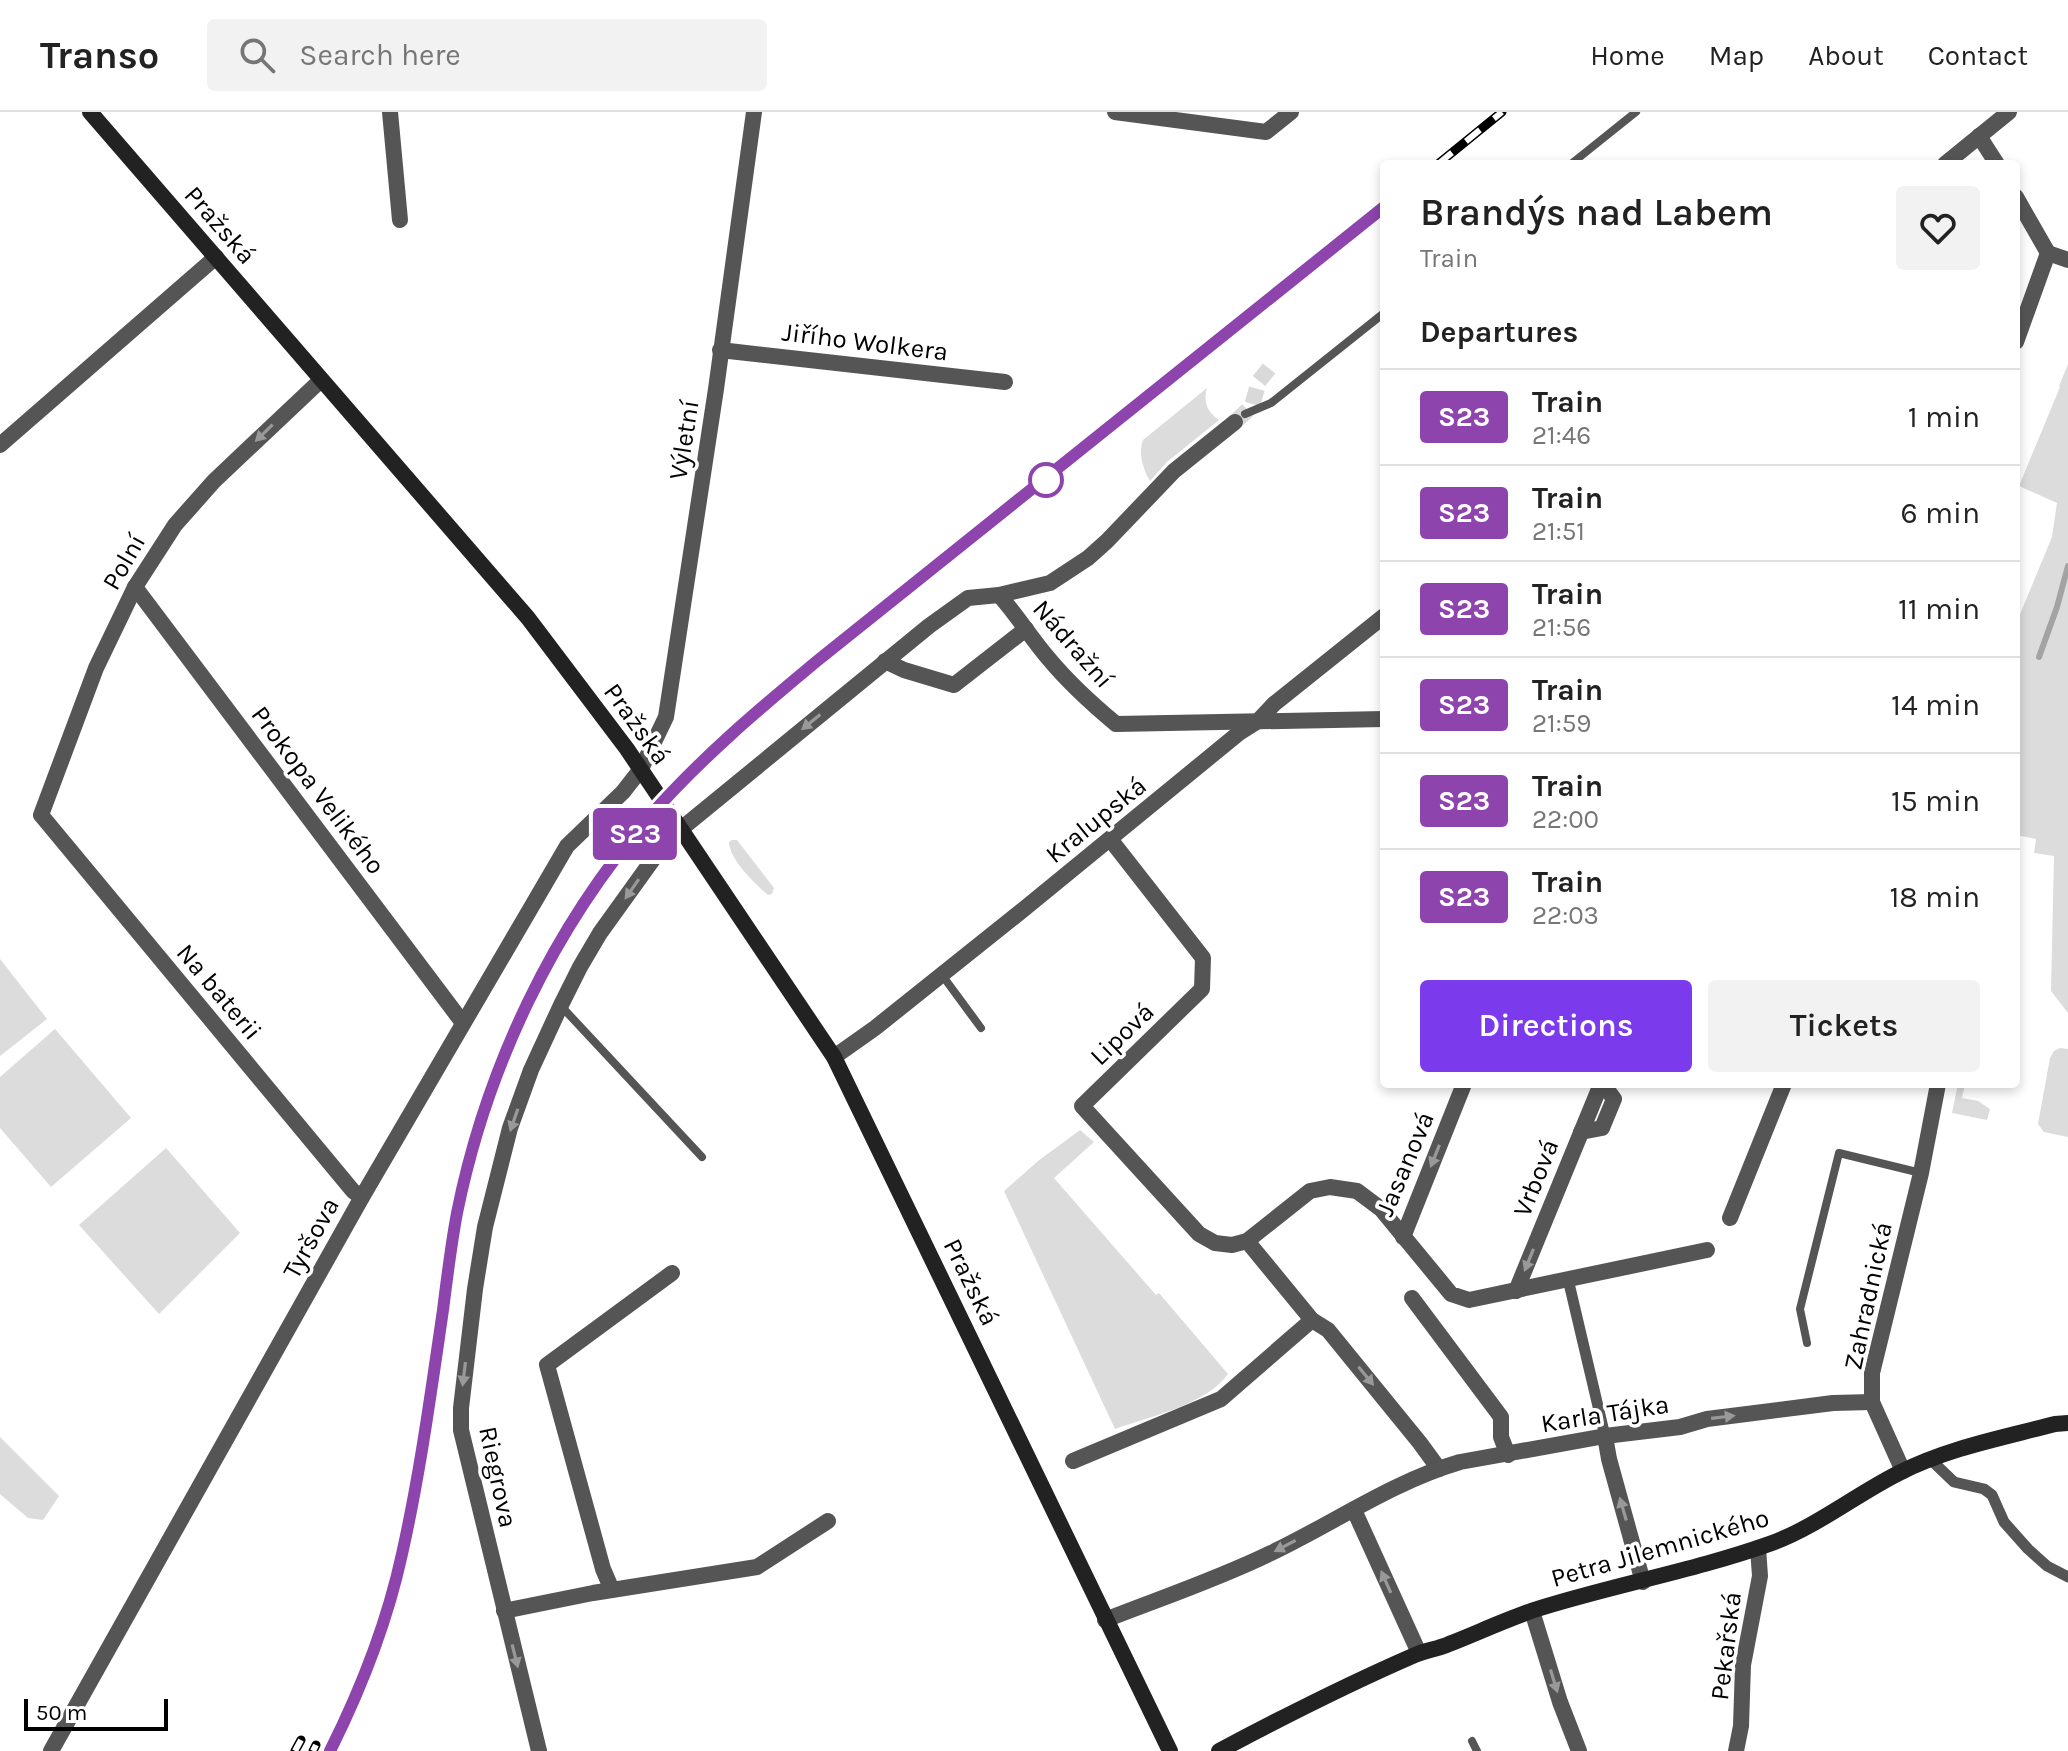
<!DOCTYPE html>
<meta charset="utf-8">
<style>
:root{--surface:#fff;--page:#f2f2f2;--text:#222;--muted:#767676;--line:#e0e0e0;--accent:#7c3aed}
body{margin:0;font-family:Karla,sans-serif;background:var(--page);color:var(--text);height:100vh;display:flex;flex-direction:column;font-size:30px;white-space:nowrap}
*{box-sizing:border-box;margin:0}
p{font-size:26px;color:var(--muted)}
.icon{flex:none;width:44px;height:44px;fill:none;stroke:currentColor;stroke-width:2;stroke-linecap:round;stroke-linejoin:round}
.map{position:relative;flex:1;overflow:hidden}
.details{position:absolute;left:1380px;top:48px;width:640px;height:928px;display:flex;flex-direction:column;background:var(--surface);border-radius:8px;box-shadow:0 4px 12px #0003}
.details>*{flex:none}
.badge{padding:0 16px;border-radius:6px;font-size:28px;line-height:52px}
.scale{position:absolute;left:24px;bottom:20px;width:144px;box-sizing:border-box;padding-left:8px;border:4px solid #000;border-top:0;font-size:22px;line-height:28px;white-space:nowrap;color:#000;-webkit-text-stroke:6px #fff;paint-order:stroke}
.map>.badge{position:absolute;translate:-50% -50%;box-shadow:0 0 0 4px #fff}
h2{padding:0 40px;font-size:30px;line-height:72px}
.round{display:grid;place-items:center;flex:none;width:84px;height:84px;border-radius:8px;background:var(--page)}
.overview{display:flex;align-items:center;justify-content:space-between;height:136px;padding:0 40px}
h1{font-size:38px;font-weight:600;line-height:60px}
.button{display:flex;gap:16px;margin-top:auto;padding:16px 40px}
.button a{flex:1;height:92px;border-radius:8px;background:var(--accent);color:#fff;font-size:32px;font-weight:600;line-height:92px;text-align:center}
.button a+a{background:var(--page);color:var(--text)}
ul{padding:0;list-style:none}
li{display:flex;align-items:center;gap:24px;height:96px;padding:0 40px;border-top:2px solid var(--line)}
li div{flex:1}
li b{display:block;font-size:30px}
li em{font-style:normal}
li .badge{min-width:88px;font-weight:700;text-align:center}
header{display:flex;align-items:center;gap:48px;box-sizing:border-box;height:112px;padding:0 40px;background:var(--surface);border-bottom:2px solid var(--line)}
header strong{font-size:38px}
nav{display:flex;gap:44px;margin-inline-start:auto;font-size:28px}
.search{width:560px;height:72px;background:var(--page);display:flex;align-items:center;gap:20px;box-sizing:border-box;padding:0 28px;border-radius:8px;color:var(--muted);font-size:30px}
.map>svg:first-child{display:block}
.green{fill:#dcdcdc}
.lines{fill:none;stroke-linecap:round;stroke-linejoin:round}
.stream{stroke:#a3a3a3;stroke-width:6}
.minor-tunnel{stroke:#d9d9d9;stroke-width:16;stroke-dasharray:16 8;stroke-linecap:butt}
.service{stroke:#555;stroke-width:8}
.pedestrian{stroke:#555;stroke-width:11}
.minor{stroke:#555;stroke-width:16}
.secondary{stroke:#222;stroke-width:16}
.rail-casing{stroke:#000;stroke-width:9}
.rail{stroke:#fff;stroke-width:6;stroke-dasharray:18;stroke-linecap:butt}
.oneway{fill:#999}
.line-casing{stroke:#fff;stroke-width:18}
.line{stroke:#8e44ad;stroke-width:12}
.stop-dot{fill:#fff;stroke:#8e44ad;stroke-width:4}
.labels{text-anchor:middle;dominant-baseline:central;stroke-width:7;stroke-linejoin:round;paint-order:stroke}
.street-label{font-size:26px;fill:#000;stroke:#fff}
</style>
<header>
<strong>Transo</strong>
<div class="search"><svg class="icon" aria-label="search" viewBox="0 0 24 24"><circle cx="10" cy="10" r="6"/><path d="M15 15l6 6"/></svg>Search here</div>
<nav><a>Home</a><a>Map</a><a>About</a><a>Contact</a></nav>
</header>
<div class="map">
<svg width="2068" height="1639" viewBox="0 0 2068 1639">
<rect width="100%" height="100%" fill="#fff"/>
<g class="green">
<polygon points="2068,252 2068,901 2051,879 2054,744 2034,741 2036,727 2016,723 2016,512 2052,425 2057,391 2019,374 2060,275 2059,274"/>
<path d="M1207,276C1203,290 1207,300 1219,308L1167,350L1150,369C1143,358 1138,341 1143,328Z"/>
<path d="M732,728H737L774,776L772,782L768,783C755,772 729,747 729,730Z"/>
<polygon points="0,847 47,907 0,944"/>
<polygon points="55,917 131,1006 51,1075 0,1016 0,965"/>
<polygon points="2060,936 2068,937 2068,1025 2044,1020 2038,1012 2050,946 2054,939"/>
<polygon points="1958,972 1965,972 1962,986 1978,989 1990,997 1987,1008 1952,1001"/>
<path d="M1080,1018L1094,1030L1054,1066L1156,1183L1159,1181L1228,1262C1206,1293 1151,1304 1115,1317L1004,1079L1038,1049Z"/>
<polygon points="166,1036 240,1121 159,1202 79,1113"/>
<polygon points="0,1325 59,1384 43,1408 28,1406 0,1382"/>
</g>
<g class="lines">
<polyline class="stream" points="2039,545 2057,495 2068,454"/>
<polyline class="minor-tunnel" points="1236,309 1252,294 1259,269 1271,254"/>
<g class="service">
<polyline points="1571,52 1636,0"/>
<polyline points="1245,302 1271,291 1384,201"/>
<polyline points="942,863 981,916"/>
<polyline points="561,894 702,1045"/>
<polyline points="1807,1231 1800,1197 1839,1041 1921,1061"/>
<polyline points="1472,1629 1477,1639"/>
</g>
<g class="pedestrian">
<polyline points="1568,1167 1605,1324"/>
<polyline points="1930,1347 1954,1370 1984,1377 1992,1383 2004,1410 2028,1437 2047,1454 2068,1465"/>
</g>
<g class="minor">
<polyline points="390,0 400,108"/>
<polyline points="1115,0 1266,20 1291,0"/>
<polyline points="1979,24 1997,52"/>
<polyline points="1945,52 2009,0"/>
<polyline points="2016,85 2048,141 2068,148"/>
<polyline points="2016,230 2048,141"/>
<polyline points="720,238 1005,270"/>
<polyline points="321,268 214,369 175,413 135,475 96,556 41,703 353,1079 362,1085"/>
<polyline points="0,333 216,145"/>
<polyline points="135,475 463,911"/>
<polyline points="999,483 1050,471 1088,446 1107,429 1174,359 1235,310"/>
<polyline points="885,549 904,558 954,573 1026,517"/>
<polyline points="1110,727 1203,846 1202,877 1082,994 1199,1122 1215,1131 1232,1133 1247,1129 1310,1079 1330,1075 1357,1079 1381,1097 1451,1182 1469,1188 1707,1138"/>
<polyline points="834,945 875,916 1024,797 1239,621 1258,609 1274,592 1384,504"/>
<polyline points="1581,1020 1602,1016 1614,987 1603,972"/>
<polyline points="1730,1106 1784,972"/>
<polyline points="1403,1125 1464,972"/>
<polyline points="1247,1129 1312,1208 1328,1218 1420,1331 1439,1357"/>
<polyline points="1516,1179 1601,972"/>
<polyline points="1412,1186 1501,1305 1501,1325 1508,1343"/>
<polyline points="1605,1324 1609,1347 1643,1470"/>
<polyline points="1073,1349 1221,1287 1312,1208"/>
<polyline points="1903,1359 1872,1290 1872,1261 1921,1061 1938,972"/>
<polyline points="1354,1398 1419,1541"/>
<polyline points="612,1478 603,1457 547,1253 672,1161"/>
<polyline points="504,1499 593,1481 757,1455 828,1409"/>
<polyline points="1532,1499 1560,1590 1579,1639"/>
<path d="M1105,1508C1161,1486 1218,1467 1271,1441C1334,1411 1392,1370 1460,1350L1605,1324L1680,1315L1707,1307L1833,1291L1872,1290"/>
<polyline points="51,1639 362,1085 567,734 623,680 641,657 666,605 716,277 754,0"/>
<path d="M539,1639L461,1318V1296L475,1177L485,1115L510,1016L531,958L561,893L580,855L600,821L664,732L681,717L929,514L968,486L999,483C1017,503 1031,526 1049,547C1069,571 1092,592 1116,612L1384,607"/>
<polyline points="1736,1639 1741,1614 1743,1553 1760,1464 1758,1436"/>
</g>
<g class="secondary">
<polyline points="90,0 528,506 627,637 834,945 1170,1639"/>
<path d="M1219,1639C1283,1605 1348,1572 1415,1543C1426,1538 1438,1537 1449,1532C1477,1521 1505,1508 1534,1498C1612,1473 1694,1459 1772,1431C1816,1415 1857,1382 1899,1361C1948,1336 2002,1326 2055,1312L2068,1311"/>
</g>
<g class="rail-casing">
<g id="rail">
<polyline points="1438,52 1502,0"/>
<polyline points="295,1639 301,1628"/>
<polyline points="313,1639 316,1633"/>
<path d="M330,1639C361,1577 387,1511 402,1442C420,1362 431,1280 443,1198C447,1166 451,1133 457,1101C487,957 553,815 650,704C700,647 758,598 817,549L1384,95"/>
</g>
</g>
<use href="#rail" class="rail"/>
</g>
<defs><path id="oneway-solid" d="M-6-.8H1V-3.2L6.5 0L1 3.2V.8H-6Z" transform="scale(2)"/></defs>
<g class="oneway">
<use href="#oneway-solid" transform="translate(264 321) rotate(136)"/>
<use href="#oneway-solid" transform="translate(811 610) rotate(141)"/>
<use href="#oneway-solid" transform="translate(632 777) rotate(125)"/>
<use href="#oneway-solid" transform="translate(514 1008) rotate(109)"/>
<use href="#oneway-solid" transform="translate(1435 1044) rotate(112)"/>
<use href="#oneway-solid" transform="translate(1529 1148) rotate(112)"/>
<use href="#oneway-solid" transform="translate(464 1262) rotate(97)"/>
<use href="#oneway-solid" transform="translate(1366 1264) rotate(51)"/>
<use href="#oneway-solid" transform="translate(1723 1305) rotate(-7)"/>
<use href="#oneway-solid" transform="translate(1623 1397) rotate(-106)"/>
<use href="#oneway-solid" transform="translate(1285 1434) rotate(152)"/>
<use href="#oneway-solid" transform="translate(1386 1470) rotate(-114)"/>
<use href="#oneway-solid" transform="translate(515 1544) rotate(76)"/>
<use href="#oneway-solid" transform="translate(1554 1569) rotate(73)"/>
</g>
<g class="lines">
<g class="line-casing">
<path id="line" d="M330,1639C361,1577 387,1511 402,1442C420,1362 431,1280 443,1198C447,1166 451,1133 457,1101C486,957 553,815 650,704C700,647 758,598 817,549L1384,95"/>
</g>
<use href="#line" class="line"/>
</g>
<circle class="stop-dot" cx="1046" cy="368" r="16"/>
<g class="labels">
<g class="street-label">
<text transform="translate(220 113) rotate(49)">Pražská</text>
<text transform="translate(865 230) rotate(7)">Jiřího Wolkera</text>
<text transform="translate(684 328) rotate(-81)">Výletní</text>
<text transform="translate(124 450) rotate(-60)">Polní</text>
<text transform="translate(1073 532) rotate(49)">Nádražní</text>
<text transform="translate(637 612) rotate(54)">Pražská</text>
<text transform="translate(318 678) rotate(53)">Prokopa Velikého</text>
<text transform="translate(1096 708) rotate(-39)">Kralupská</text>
<text transform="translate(219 880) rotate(50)">Na baterii</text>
<text transform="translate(1122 922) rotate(-44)">Lipová</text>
<text transform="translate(1405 1052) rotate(-67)">Jasanová</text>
<text transform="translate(1536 1066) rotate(-68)">Vrbová</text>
<text transform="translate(311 1126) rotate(-61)">Tyršova</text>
<text transform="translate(971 1170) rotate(64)">Pražská</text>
<text transform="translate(1868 1184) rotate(-78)">Zahradnická</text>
<text transform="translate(1605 1302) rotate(-9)">Karla Tájka</text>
<text transform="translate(498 1365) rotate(78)">Riegrova</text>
<text transform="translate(1660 1436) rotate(-16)">Petra Jilemnického</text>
<text transform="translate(1726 1534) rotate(-83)">Pekařská</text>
</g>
</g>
</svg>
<div class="scale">50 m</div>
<b class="badge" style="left:635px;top:722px;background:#8e44ad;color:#fff">S23</b>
<section class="details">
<div class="overview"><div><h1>Brandýs nad Labem</h1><p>Train</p></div><a class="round"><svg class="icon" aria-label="heart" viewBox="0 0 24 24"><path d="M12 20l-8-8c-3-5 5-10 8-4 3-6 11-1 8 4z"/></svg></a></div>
<h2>Departures</h2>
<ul>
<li><span class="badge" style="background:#8e44ad;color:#fff">S23</span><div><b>Train</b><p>21:46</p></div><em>1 min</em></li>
<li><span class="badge" style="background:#8e44ad;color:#fff">S23</span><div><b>Train</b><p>21:51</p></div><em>6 min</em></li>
<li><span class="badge" style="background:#8e44ad;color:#fff">S23</span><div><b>Train</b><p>21:56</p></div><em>11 min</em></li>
<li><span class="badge" style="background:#8e44ad;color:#fff">S23</span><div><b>Train</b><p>21:59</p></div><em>14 min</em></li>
<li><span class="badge" style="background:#8e44ad;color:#fff">S23</span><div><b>Train</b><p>22:00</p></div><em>15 min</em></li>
<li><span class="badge" style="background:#8e44ad;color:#fff">S23</span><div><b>Train</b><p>22:03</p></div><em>18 min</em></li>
</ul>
<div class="button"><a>Directions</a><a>Tickets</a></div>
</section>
</div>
